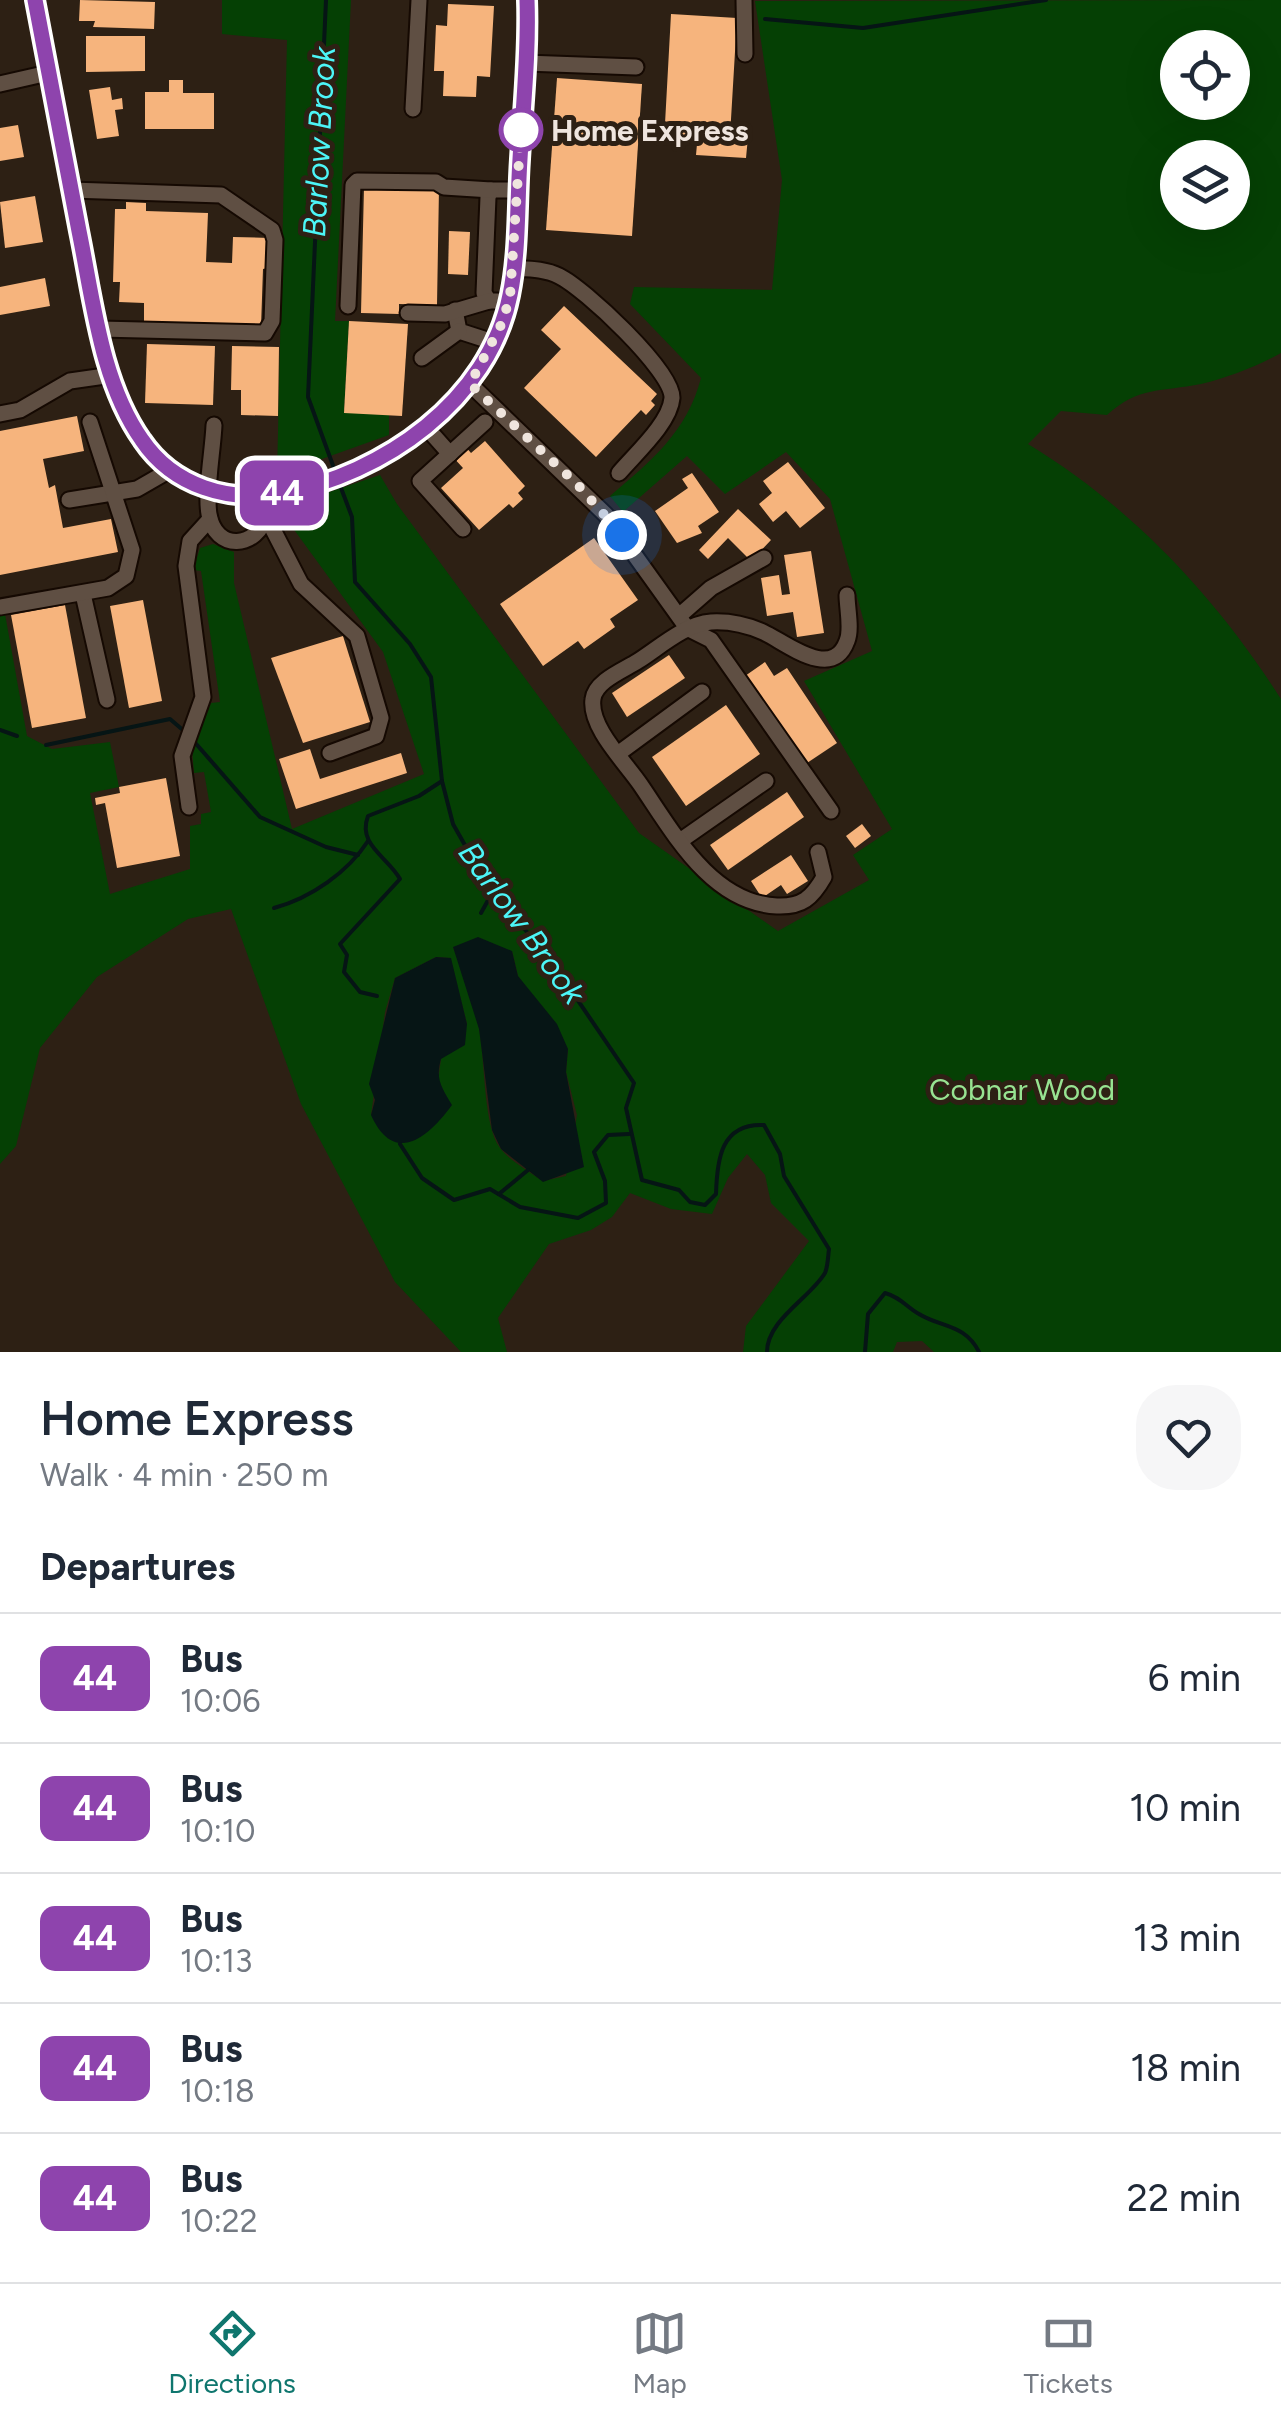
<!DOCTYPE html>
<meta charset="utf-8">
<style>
:root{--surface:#fff;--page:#f6f6f7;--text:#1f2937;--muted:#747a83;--line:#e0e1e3;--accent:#0f766e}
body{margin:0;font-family:Figtree,sans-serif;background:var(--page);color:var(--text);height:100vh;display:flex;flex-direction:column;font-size:38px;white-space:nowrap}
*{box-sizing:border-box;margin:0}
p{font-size:32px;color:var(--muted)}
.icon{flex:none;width:55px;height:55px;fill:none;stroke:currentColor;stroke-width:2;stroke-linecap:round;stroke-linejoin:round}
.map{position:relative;height:1352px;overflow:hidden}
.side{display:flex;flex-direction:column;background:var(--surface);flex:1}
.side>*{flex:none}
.badge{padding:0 20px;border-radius:15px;font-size:35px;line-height:65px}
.buttons{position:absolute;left:1160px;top:30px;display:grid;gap:20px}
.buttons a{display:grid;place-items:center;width:90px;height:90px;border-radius:50%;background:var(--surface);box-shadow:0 10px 40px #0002;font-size:50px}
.you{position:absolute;width:50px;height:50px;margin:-25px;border:8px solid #fff;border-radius:50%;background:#1a73e8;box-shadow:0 0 0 15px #1a73e833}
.map>.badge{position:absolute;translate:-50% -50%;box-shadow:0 0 0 5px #fff}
h2{padding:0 40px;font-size:38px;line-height:90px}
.round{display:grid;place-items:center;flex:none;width:105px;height:105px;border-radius:40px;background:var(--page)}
.summary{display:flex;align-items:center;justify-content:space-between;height:170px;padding:0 40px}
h1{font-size:48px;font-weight:600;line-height:75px}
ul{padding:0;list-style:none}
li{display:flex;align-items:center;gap:30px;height:130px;padding:0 40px;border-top:2px solid var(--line)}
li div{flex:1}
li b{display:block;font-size:38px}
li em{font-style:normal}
li .badge{min-width:110px;font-weight:700;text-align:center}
.dock{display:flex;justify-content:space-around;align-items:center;height:140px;border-top:2px solid var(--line);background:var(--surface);font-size:28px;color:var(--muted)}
.dock a{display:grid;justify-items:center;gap:5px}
.dock .current{color:var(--accent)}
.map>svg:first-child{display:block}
.green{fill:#054004;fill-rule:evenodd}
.water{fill:#061515}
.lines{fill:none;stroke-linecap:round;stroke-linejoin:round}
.stream{stroke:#061515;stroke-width:4}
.building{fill:#f6b47d}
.minor-casing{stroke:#150902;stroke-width:19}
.minor{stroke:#5f4f43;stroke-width:15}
.line-casing{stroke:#fff;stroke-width:22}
.line{stroke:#8e44ad;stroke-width:15}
.walk{stroke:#efe5de;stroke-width:10;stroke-dasharray:0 18}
.stop-dot{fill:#fff;stroke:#8e44ad;stroke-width:5}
.labels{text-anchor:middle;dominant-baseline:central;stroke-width:10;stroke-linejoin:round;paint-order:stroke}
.stop-label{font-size:30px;font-weight:bold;fill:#efe5de;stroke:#2d2014;text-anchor:start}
.park-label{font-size:30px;fill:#97e391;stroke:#2d2014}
.water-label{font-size:32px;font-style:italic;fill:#4cf5f7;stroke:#2d2014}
</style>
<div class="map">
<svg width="1281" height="1352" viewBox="0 0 1281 1352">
<rect width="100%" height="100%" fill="#2d2014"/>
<g class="green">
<polygon points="222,0 351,0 335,321 349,321 344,412 389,415 389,435 277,475 287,40 222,34"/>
<path d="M1281,0V353C1255,367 1229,377 1201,384C1161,392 1139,386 1107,415L1061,411L1028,444C1132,507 1216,597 1281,699V1352H934L922,1341L897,1342L893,1352H743L746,1326L809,1241L771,1203L765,1175L747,1154L728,1178L712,1214L671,1209L630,1193L612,1217L591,1230L549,1244L498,1318L507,1352H461L395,1282L301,1104L231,909L188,919L97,977L40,1048L16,1146L0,1164V615L5,614L27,736L52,749L110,742L119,787L90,793L110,894L190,869V826L201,824V814L211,812L204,772L194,773L192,749L211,703L220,702L201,571L193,570L200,548L213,544L234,552V583L292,829L424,774L383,652L279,509L380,475L397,504L639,833L778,931L869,880L853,855L892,829L804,681L872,651L830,499L786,452L725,494L687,456L623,512L610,496C651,461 687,432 701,378L630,304L634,287L772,290L782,180L755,1ZM1178,48H1232V102H1178ZM1178,158H1232V212H1178ZM453,947L512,951L518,976L568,1049L566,1072L577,1115L566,1176L543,1181C530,1172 510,1161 500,1148C483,1126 485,1058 479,1028C473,1001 463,973 453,947ZM436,957L450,958L467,1024L441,1059L438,1081L371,1115L385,1012L395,978Z"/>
</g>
<g class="water">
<polygon points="478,937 512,951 518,976 557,1024 568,1049 566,1072 584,1167 543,1182 501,1149 492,1130 479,1029 453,947"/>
<path d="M436,957L451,958L467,1024L465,1045L441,1059C435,1079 442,1088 452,1105C428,1138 394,1166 371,1115L375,1100L369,1084L395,978Z"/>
</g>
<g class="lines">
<g class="stream">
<polyline points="326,0 308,397 335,471"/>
<polyline points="765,19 863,28 1046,0"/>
<path d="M338,480L352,517L355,582L410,644L431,677L442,781L453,824L492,893L545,952L634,1083L626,1108L642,1180L679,1190L690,1202L705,1205L716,1194C717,1159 721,1123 764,1125L780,1154L784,1176L829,1249C828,1256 828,1266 825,1273C810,1298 767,1320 767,1352"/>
<polyline points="0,730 17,736"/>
<polyline points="191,738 260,817 326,847 358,855"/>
<polyline points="46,745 170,719 184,731"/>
<path d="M274,908C311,898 348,872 368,841"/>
<polyline points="481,913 492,893"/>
<path d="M377,996L360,992L344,972L347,955L340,944L400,879C388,857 357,845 368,816L419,796L442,781"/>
<polyline points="400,1144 422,1178 454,1200 490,1189 520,1207 578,1218 606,1203 605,1181 594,1152 608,1135 629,1134"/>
<polyline points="499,1194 528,1170"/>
<path d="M865,1352L868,1314L885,1293C902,1298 905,1306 919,1314C942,1328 965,1324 979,1352"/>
</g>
</g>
<g class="building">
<polygon points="80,0 155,2 154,29 93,27 95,21 79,21"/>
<polygon points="448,4 494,6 490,77 477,76 476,97 443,96 444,71 434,71 436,25 447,26"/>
<polygon points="671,14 737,18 730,136 748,137 746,158 696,155 697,144 664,142"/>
<polygon points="86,36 145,36 145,71 86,72"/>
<polygon points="557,78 642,84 632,236 546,230"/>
<polygon points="169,80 183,80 183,93 214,93 214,129 145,129 145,92 169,92"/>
<polygon points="110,87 112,100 122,98 123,109 115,110 119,136 97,139 89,90"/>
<polygon points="18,125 24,157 0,161 0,128"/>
<polygon points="364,187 439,188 437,305 399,304 399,314 361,313"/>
<polygon points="35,196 43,242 5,248 0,202"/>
<polygon points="126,202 146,203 146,211 208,213 206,262 232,263 233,237 270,238 272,267 263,269 261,327 144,324 144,303 119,302 120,282 113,282 115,209 126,209"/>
<polygon points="449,231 470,232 468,275 448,274"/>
<polygon points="45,278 50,306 0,315 0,287"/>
<polygon points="564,306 657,394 651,401 655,405 646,415 641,410 596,457 524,388 561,349 541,330"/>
<polygon points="349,321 408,324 402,416 344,413"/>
<polygon points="147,344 215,346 213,405 145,403"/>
<polygon points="232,346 279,347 278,416 241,415 241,390 231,390"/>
<polygon points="77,416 84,451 43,459 49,488 55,485 63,528 111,519 118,552 0,575 0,431"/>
<polygon points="485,441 525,486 518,493 523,499 513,508 509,504 479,530 441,488 463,468 452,456 464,445 471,453"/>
<polygon points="788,462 825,508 800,528 786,511 773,522 759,504 772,493 763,481"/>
<polygon points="692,473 719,512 698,526 702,533 677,543 655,511 688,488 682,479"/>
<polygon points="738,509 771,540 751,561 728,538 708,559 699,550"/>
<polygon points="594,538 638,600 610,619 615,627 584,649 578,641 543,666 500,604"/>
<polygon points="811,551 824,633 797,637 793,612 767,616 761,578 779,575 782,595 790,594 784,555"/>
<polygon points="143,600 162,701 129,708 110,606"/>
<polygon points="65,605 86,718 32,728 11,615"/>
<polygon points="343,636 370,722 303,743 271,658"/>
<polygon points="669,655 685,678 627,717 612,693"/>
<polygon points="765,662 774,676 787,668 837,743 804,765 745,676"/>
<polygon points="726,705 760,754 686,806 652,757"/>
<polygon points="310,749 320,779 401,753 407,773 296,809 279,759"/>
<polygon points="166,778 180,856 117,868 105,803 96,805 95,798 120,793 119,787"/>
<polygon points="787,792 804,817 728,870 710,845"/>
<polygon points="862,824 871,836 855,848 846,836"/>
<polygon points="791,855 808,881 787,894 781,885 762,898 751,881"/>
</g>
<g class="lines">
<g class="minor-casing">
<g id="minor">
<path d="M35,0C50,80 65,159 81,238C94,305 102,384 142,440C173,486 229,503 282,493C382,474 490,401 510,295C518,251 517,204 520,159C523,107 529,52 527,0"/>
<polyline points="744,0 745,54"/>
<polyline points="525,63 636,67"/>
<polyline points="0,84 48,73"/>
<polyline points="413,109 419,0"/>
<polyline points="71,190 221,195 272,230 275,240 272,321 265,333 100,329"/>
<path d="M513,268C528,269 545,269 559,276C584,288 673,371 672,398C670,423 635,454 619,473"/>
<polyline points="508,301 489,301 484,293 488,197 491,190 518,190"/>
<polyline points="348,306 353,185 357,181 436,182 444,187 491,190"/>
<polyline points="455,310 459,331 493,342"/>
<polyline points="408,313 445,314 489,301"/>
<polyline points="422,358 459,331"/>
<polyline points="470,384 606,515 687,628"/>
<polyline points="0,414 20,410 70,381 112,375"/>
<path d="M214,425C213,450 205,491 209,514C215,552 258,549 266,515"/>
<polyline points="426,427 450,454"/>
<polyline points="69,500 137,489 170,470"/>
<polyline points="266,516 301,584 357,636 381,718 376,736 330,753"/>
<polyline points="463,529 420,481 485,422"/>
<polyline points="83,594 107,700"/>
<polyline points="0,607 108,588 126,576 132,550 90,422"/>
<polyline points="679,616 711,588 764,558"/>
<polyline points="687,628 711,640 831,811"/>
<polyline points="619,753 702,692"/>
<polyline points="189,807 182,756 203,697 186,566 190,541 210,519"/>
<polyline points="680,841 766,781"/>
<path d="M818,852L824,877C812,898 802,907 777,906C711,903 673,832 640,784C625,762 589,727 593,699C595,681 624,670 638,661C660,647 685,624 711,622C728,621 747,625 763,632C785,642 832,682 847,641C852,629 847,608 847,595"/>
</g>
</g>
<use href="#minor" class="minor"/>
</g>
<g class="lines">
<g class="line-casing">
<path id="line" d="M35,0C49,77 64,154 79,231C93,299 101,382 142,440C173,486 229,503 282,493C383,474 489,401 510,295C519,251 517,204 520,159C523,107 529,52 527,0"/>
</g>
<use href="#line" class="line"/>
<polyline class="walk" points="521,130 510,297 502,323 470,384 577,484 622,535"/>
</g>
<circle class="stop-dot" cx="521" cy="130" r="20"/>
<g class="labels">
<g class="stop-label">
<text x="551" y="130">Home Express</text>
</g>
<g class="park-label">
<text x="1022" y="1089">Cobnar Wood</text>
</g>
<g class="water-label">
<text transform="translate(319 142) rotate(-87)">Barlow Brook</text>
<text transform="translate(522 923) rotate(54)">Barlow Brook</text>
</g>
</g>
</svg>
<div class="buttons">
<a><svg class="icon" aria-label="locate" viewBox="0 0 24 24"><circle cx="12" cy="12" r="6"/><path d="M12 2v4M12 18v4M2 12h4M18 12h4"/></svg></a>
<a><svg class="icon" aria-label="layers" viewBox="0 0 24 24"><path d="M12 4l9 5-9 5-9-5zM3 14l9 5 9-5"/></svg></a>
</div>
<div class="you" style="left:622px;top:535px"></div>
<b class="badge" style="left:282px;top:493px;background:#8e44ad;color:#fff">44</b>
</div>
<section class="side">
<div class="summary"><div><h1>Home Express</h1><p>Walk · 4 min · 250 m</p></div><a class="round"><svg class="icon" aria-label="heart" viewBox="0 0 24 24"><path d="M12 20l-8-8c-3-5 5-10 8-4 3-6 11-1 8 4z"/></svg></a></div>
<h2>Departures</h2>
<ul>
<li><span class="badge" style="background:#8e44ad;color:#fff">44</span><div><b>Bus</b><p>10:06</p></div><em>6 min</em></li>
<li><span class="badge" style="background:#8e44ad;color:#fff">44</span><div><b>Bus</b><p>10:10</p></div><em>10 min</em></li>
<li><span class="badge" style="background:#8e44ad;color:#fff">44</span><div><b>Bus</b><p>10:13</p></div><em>13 min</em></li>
<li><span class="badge" style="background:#8e44ad;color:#fff">44</span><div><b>Bus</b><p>10:18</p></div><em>18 min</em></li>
<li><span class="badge" style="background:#8e44ad;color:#fff">44</span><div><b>Bus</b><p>10:22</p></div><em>22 min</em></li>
</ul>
</section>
<nav class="dock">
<a class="current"><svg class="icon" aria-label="directions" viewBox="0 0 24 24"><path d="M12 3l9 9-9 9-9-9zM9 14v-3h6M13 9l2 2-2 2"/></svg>Directions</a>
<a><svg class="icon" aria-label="map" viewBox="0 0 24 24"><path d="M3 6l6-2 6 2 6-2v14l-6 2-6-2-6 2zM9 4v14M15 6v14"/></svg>Map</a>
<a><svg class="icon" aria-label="tickets" viewBox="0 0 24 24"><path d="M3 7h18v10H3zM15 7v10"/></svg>Tickets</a>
</nav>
